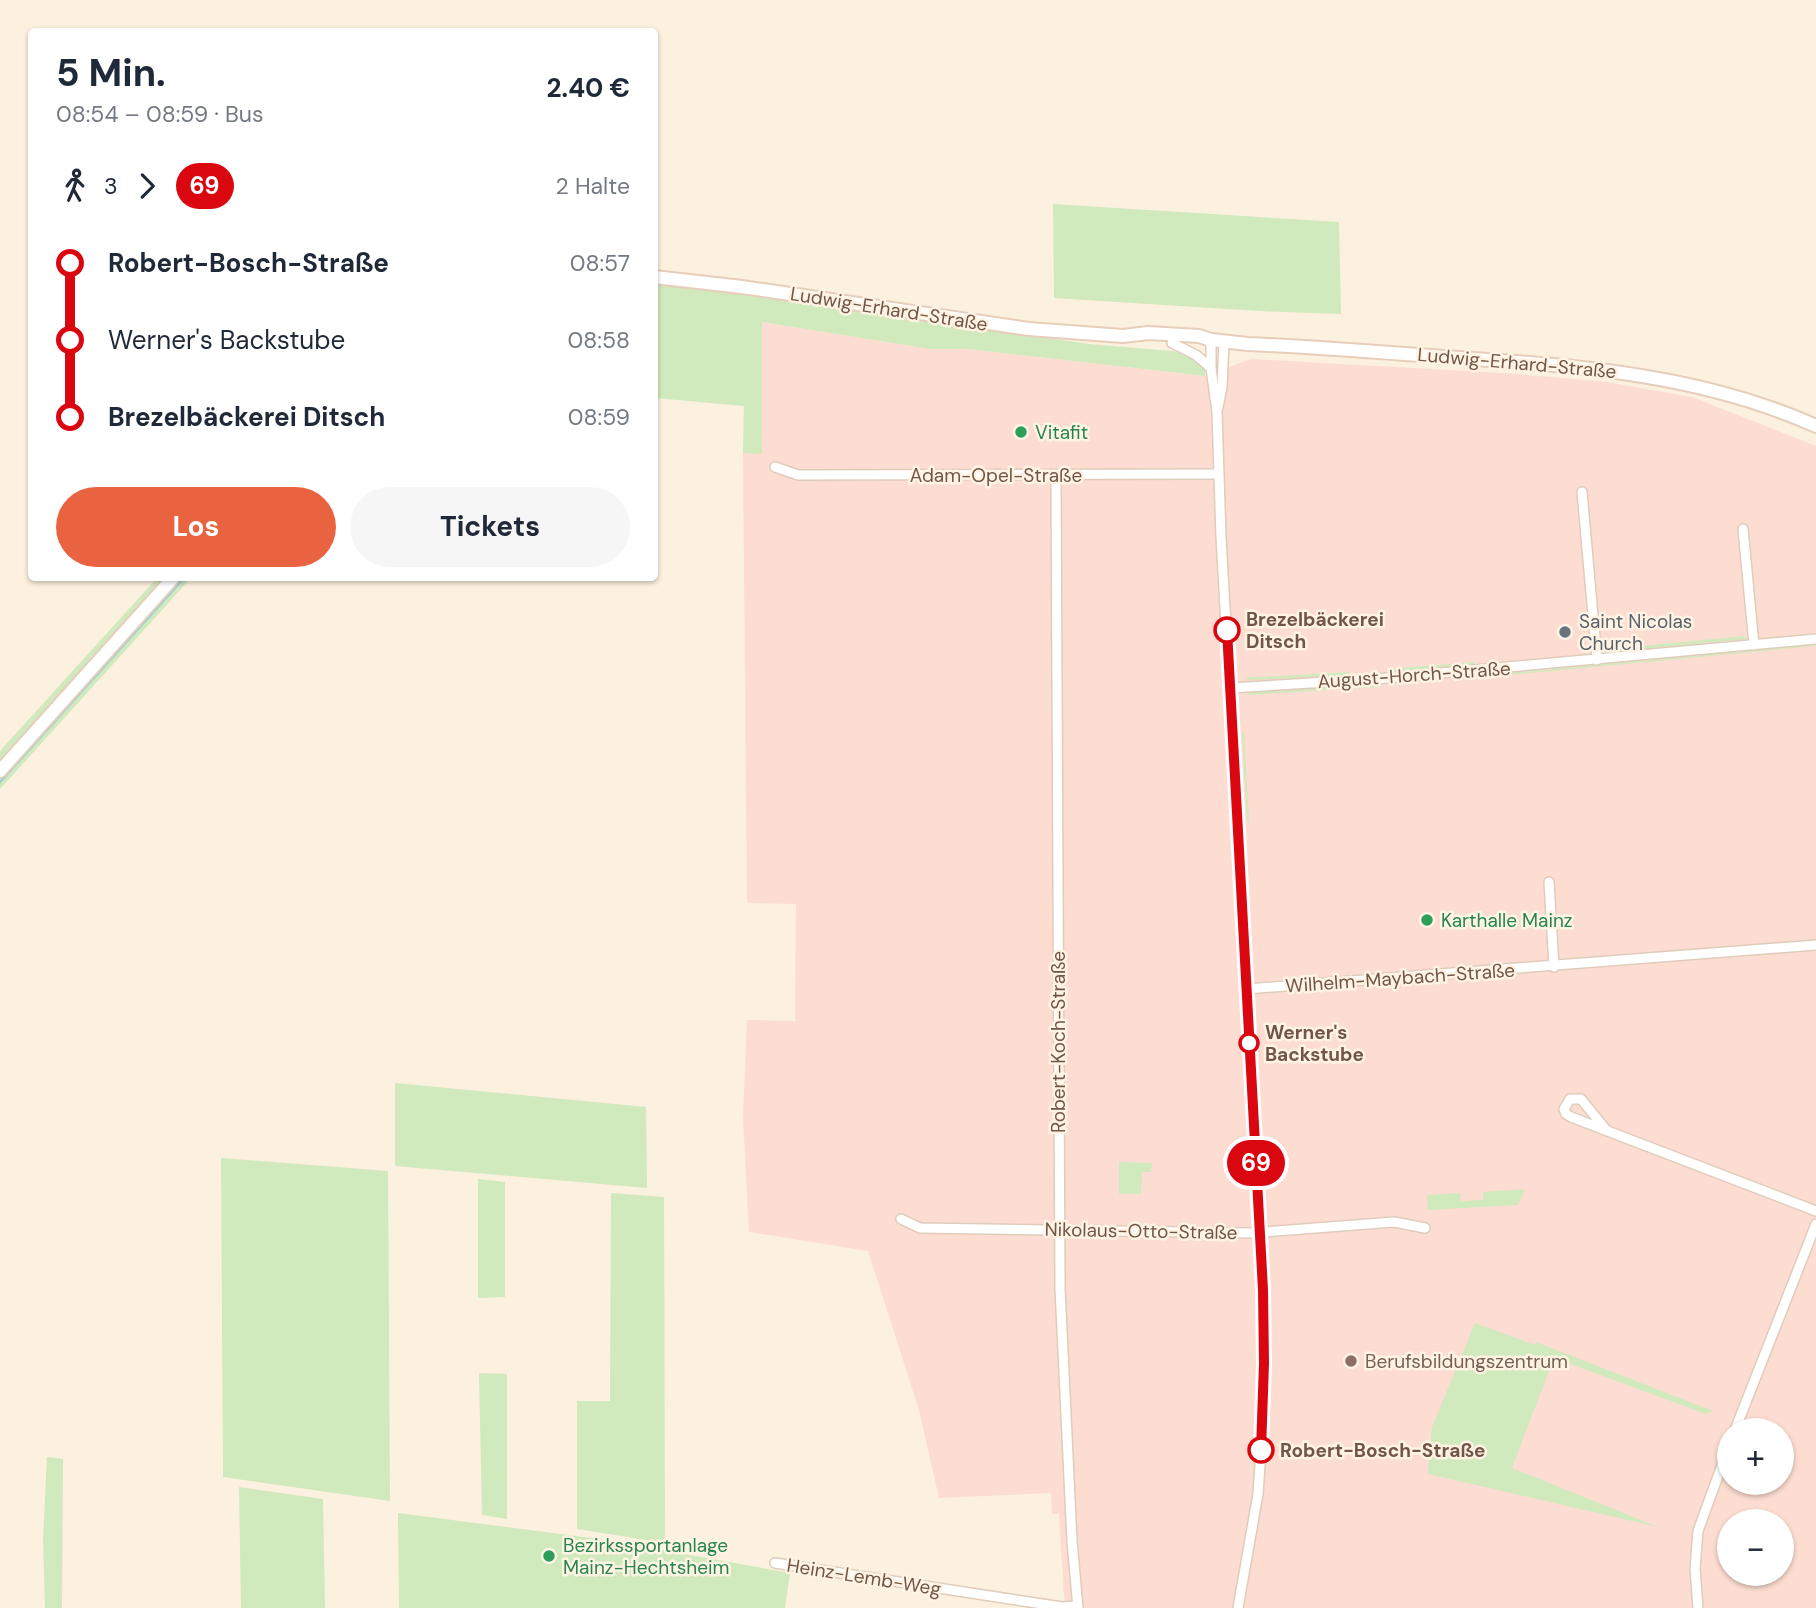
<!DOCTYPE html>
<html lang="de">
<meta charset="utf-8">
<style>
:root{--surface:#fff;--page:#f6f6f7;--text:#1f2937;--muted:#747a83;--accent:#ea6340}
body{margin:0;font-family:"DM Sans",sans-serif;background:var(--page);color:var(--text);height:100vh;display:flex;flex-direction:column;font-size:26px;white-space:nowrap}
*{box-sizing:border-box;margin:0}
p{font-size:23px;color:var(--muted)}
.icon{flex:none;width:38px;height:38px;fill:none;stroke:currentColor;stroke-width:2;stroke-linecap:round;stroke-linejoin:round}
.map{position:relative;flex:1;overflow:hidden}
.panel{position:absolute;left:28px;top:28px;width:630px;height:553px;display:flex;flex-direction:column;background:var(--surface);border-radius:7px;box-shadow:0 2px 5px #0004}
.panel>*{flex:none}
.badge{padding:0 14px;border-radius:23px;font-size:24px;line-height:46px}
.tools{position:absolute;left:1717px;top:1418px;display:grid;gap:14px}
.tools a{display:grid;place-items:center;width:77px;height:77px;border-radius:50%;background:var(--surface);box-shadow:0 2px 5px #0004;font-size:35px}
.map>.badge{position:absolute;translate:-50% -50%;box-shadow:0 0 0 4px #fff}
.legs{display:flex;align-items:center;gap:10px;height:77px;padding:0 28px;font-size:23px}
.legs p{margin-inline-start:auto}
.head{display:flex;align-items:center;justify-content:space-between;height:119px;padding:0 28px}
h1{font-size:38px;font-weight:700;line-height:52px}
.action{display:flex;gap:14px;margin-top:auto;padding:14px 28px}
.action a{flex:1;height:80px;border-radius:42px;background:var(--accent);color:#fff;font-size:28px;font-weight:700;line-height:80px;text-align:center}
.action a+a{background:var(--page);color:var(--text)}
ul{padding:0 28px;list-style:none}
li{display:flex;align-items:center;gap:24px;height:77px;font-size:26px}
li i{display:grid;place-items:center;width:10px;height:100%;margin:0 9px;background:currentColor}
li i::after{content:'';width:18px;height:18px;margin:-9px;border:5px solid;border-radius:50%;background:var(--surface)}
li p{margin-inline-start:auto}
li:first-child i{background:linear-gradient(#0000 50%,currentColor 0)}
li:last-child i{background:linear-gradient(currentColor 50%,#0000 0)}
.map>svg:first-child{display:block}
.commercial{fill:#fdddd1;fill-rule:evenodd}
.green{fill:#d0e9bd}
.lines{fill:none;stroke-linecap:round;stroke-linejoin:round}
.stream{stroke:#99cfd7;stroke-width:2.5}
.minor-casing{stroke:#e0ccba;stroke-width:12}
.secondary-casing{stroke:#e7ceba;stroke-width:16}
.minor{stroke:#fff;stroke-width:9}
.secondary{stroke:#fff;stroke-width:12}
.line-1-casing{stroke:#fff;stroke-width:16}
.line-1{stroke:#da0710;stroke-width:10}
.leisure-dot{fill:#2e9e5b;stroke:#fff4e4;stroke-width:2.5}
.stop-1-dot{fill:#fff;stroke:#da0710;stroke-width:3.5}
.worship-dot{fill:#6b7280;stroke:#fff4e4;stroke-width:2.5}
.education-dot{fill:#8d6e63;stroke:#fff4e4;stroke-width:2.5}
.labels{text-anchor:middle;dominant-baseline:central;stroke-width:5;stroke-linejoin:round;paint-order:stroke}
.street-label{font-size:19px;fill:#725546;stroke:#fff4e4}
.leisure-label{font-size:19px;fill:#27864d;stroke:#fff4e4;text-anchor:start}
.stop-label{font-size:19px;font-weight:bold;fill:#725546;stroke:#fff4e4;text-anchor:start}
.worship-label{font-size:19px;fill:#5b616d;stroke:#fff4e4;text-anchor:start}
.education-label{font-size:19px;fill:#785e54;stroke:#fff4e4;text-anchor:start}
</style>
<div class="map">
<svg width="1816" height="1608" viewBox="0 0 1816 1608">
<rect width="100%" height="100%" fill="#fcf0de"/>
<path class="commercial" d="M762,322L930,349H968L1204,376L1251,359L1503,373L1607,382L1692,397L1816,446V1608H1066L1064,1597L1059,1514H1052L1051,1493L939,1498L919,1410L868,1251L749,1232L743,1118L747,1020L795,1021L796,904L747,903L743,453H762ZM1729,1430H1782V1482H1729ZM1729,1521H1782V1573H1729Z"/>
<g class="green">
<polygon points="1053,204 1339,222 1341,314 1259,311 1054,298"/>
<polygon points="654,282 739,292 1089,344 1172,351 1194,357 1205,371 1205,376 968,349 930,349 762,322 762,454 743,453 744,406 655,398"/>
<polygon points="157,578 167,578 0,763 0,751"/>
<polygon points="182,578 191,578 0,789 0,780"/>
<polygon points="1745,636 1746,639 1618,651 1609,649"/>
<polygon points="1816,645 1816,646 1487,677 1487,675"/>
<polygon points="1474,662 1474,665 1388,672 1388,669"/>
<polygon points="1350,672 1350,675 1251,680 1243,678"/>
<polygon points="1380,685 1380,687 1245,695 1253,692"/>
<polygon points="1242,731 1244,731 1249,822 1247,822"/>
<polygon points="395,1083 646,1107 647,1188 395,1166"/>
<polygon points="221,1158 388,1171 390,1501 223,1477"/>
<polygon points="1119,1162 1152,1163 1151,1172 1142,1172 1141,1194 1119,1194"/>
<polygon points="478,1179 505,1182 505,1297 478,1298"/>
<polygon points="1525,1189 1518,1205 1428,1210 1427,1195 1460,1193 1461,1201 1483,1200 1483,1192"/>
<polygon points="611,1193 664,1197 665,1543 577,1529 577,1401 610,1401"/>
<polygon points="1475,1323 1535,1345 1536,1342 1713,1411 1706,1414 1554,1358 1512,1468 1658,1527 1428,1474 1432,1427"/>
<polygon points="479,1373 507,1374 507,1519 482,1515"/>
<polygon points="47,1457 63,1459 62,1608 45,1608 43,1539"/>
<polygon points="239,1487 323,1499 325,1608 241,1608"/>
<polygon points="398,1513 607,1540 790,1573 785,1608 399,1608"/>
</g>
<g class="lines">
<polyline class="stream" points="0,782 184,578"/>
<g class="minor-casing">
<g id="minor">
<polyline points="1211,340 1211,368 1217,412 1221,537 1260,1232 1264,1363 1263,1421 1258,1494 1238,1608"/>
<polyline points="1172,343 1196,355 1211,368"/>
<polyline points="1218,407 1222,387 1224,341"/>
<polyline points="775,467 798,475 1218,474"/>
<polyline points="1056,475 1060,1288 1072,1541 1078,1608"/>
<polyline points="1582,492 1597,660"/>
<polyline points="1743,529 1754,645"/>
<polyline points="1230,688 1376,679 1816,639"/>
<polyline points="1549,882 1554,967"/>
<polyline points="1246,989 1816,945"/>
<polyline points="1607,1131 1581,1099 1570,1099 1564,1109 1566,1114 1571,1117 1816,1211"/>
<polyline points="901,1219 920,1228 1251,1233 1394,1222 1425,1228"/>
<polyline points="1735,1430 1816,1224"/>
<polyline points="775,1563 1062,1607 1077,1606"/>
<polyline points="1698,1608 1695,1569 1698,1531 1729,1446"/>
</g>
</g>
<g class="secondary-casing">
<g id="secondary">
<path d="M654,277L742,287L1029,329L1123,336L1148,333L1199,336L1211,340L1248,344C1318,347 1389,353 1459,358C1582,366 1702,375 1816,426"/>
<polyline points="0,771 173,578"/>
</g>
</g>
<use href="#minor" class="minor"/>
<use href="#secondary" class="secondary"/>
</g>
<g class="lines">
<g class="line-1-casing">
<polyline id="line-1" points="1227,630 1263,1290 1264,1363 1261,1450"/>
</g>
<use href="#line-1" class="line-1"/>
</g>
<g class="leisure-dot">
<circle cx="1021" cy="432" r="7"/>
<circle cx="1427" cy="920" r="7"/>
<circle cx="549" cy="1556" r="7"/>
</g>
<g class="stop-1-dot">
<circle cx="1227" cy="630" r="12"/>
<circle cx="1249" cy="1043" r="9"/>
<circle cx="1261" cy="1450" r="12"/>
</g>
<circle class="worship-dot" cx="1565" cy="632" r="7"/>
<circle class="education-dot" cx="1351" cy="1361" r="7"/>
<g class="labels">
<g class="street-label">
<text transform="translate(889 309) rotate(9)">Ludwig-Erhard-Straße</text>
<text transform="translate(1517 363) rotate(5)">Ludwig-Erhard-Straße</text>
<text x="996" y="475">Adam-Opel-Straße</text>
<text transform="translate(1414 675) rotate(-4)">August-Horch-Straße</text>
<text transform="translate(1400 978) rotate(-4)">Wilhelm-Maybach-Straße</text>
<text transform="translate(1058 1042) rotate(-90)">Robert-Koch-Straße</text>
<text transform="translate(1141 1231) rotate(1)">Nikolaus-Otto-Straße</text>
<text transform="translate(864 1577) rotate(9)">Heinz-Lemb-Weg</text>
</g>
<g class="leisure-label">
<text x="1035" y="432">Vitafit</text>
<text x="1441" y="920">Karthalle Mainz</text>
<text x="563" y="1545">Bezirkssportanlage<tspan x="563" dy="22">Mainz-Hechtsheim</tspan></text>
</g>
<g class="stop-label">
<text x="1246" y="619">Brezelbäckerei<tspan x="1246" dy="22">Ditsch</tspan></text>
<text x="1265" y="1032">Werner's<tspan x="1265" dy="22">Backstube</tspan></text>
<text x="1280" y="1450">Robert-Bosch-Straße</text>
</g>
<g class="worship-label">
<text x="1579" y="621">Saint Nicolas<tspan x="1579" dy="22">Church</tspan></text>
</g>
<g class="education-label">
<text x="1365" y="1361">Berufsbildungszentrum</text>
</g>
</g>
</svg>
<div class="tools">
<a>+</a>
<a>−</a>
</div>
<b class="badge" style="left:1256px;top:1163px;background:#da0710;color:#fff">69</b>
<section class="panel">
<div class="head"><div><h1>5 Min.</h1><p>08:54 – 08:59 · Bus</p></div><b>2.40 €</b></div>
<div class="legs"><svg class="icon" aria-label="walk" viewBox="0 0 24 24"><circle cx="13" cy="4" r="2"/><path d="M13 8l-2 6 4 7M11 14l-3 7M7 12l3-4h3l4 4"/></svg>3<svg class="icon" aria-label="forward" viewBox="0 0 24 24"><path d="M9 5l7 7-7 7"/></svg><b class="badge" style="background:#da0710;color:#fff">69</b><p>2 Halte</p></div>
<ul>
<li><i style="color:#da0710"></i><b>Robert-Bosch-Straße</b><p>08:57</p></li>
<li><i style="color:#da0710"></i><span>Werner's Backstube</span><p>08:58</p></li>
<li><i style="color:#da0710"></i><b>Brezelbäckerei Ditsch</b><p>08:59</p></li>
</ul>
<div class="action"><a>Los</a><a>Tickets</a></div>
</section>
</div>
